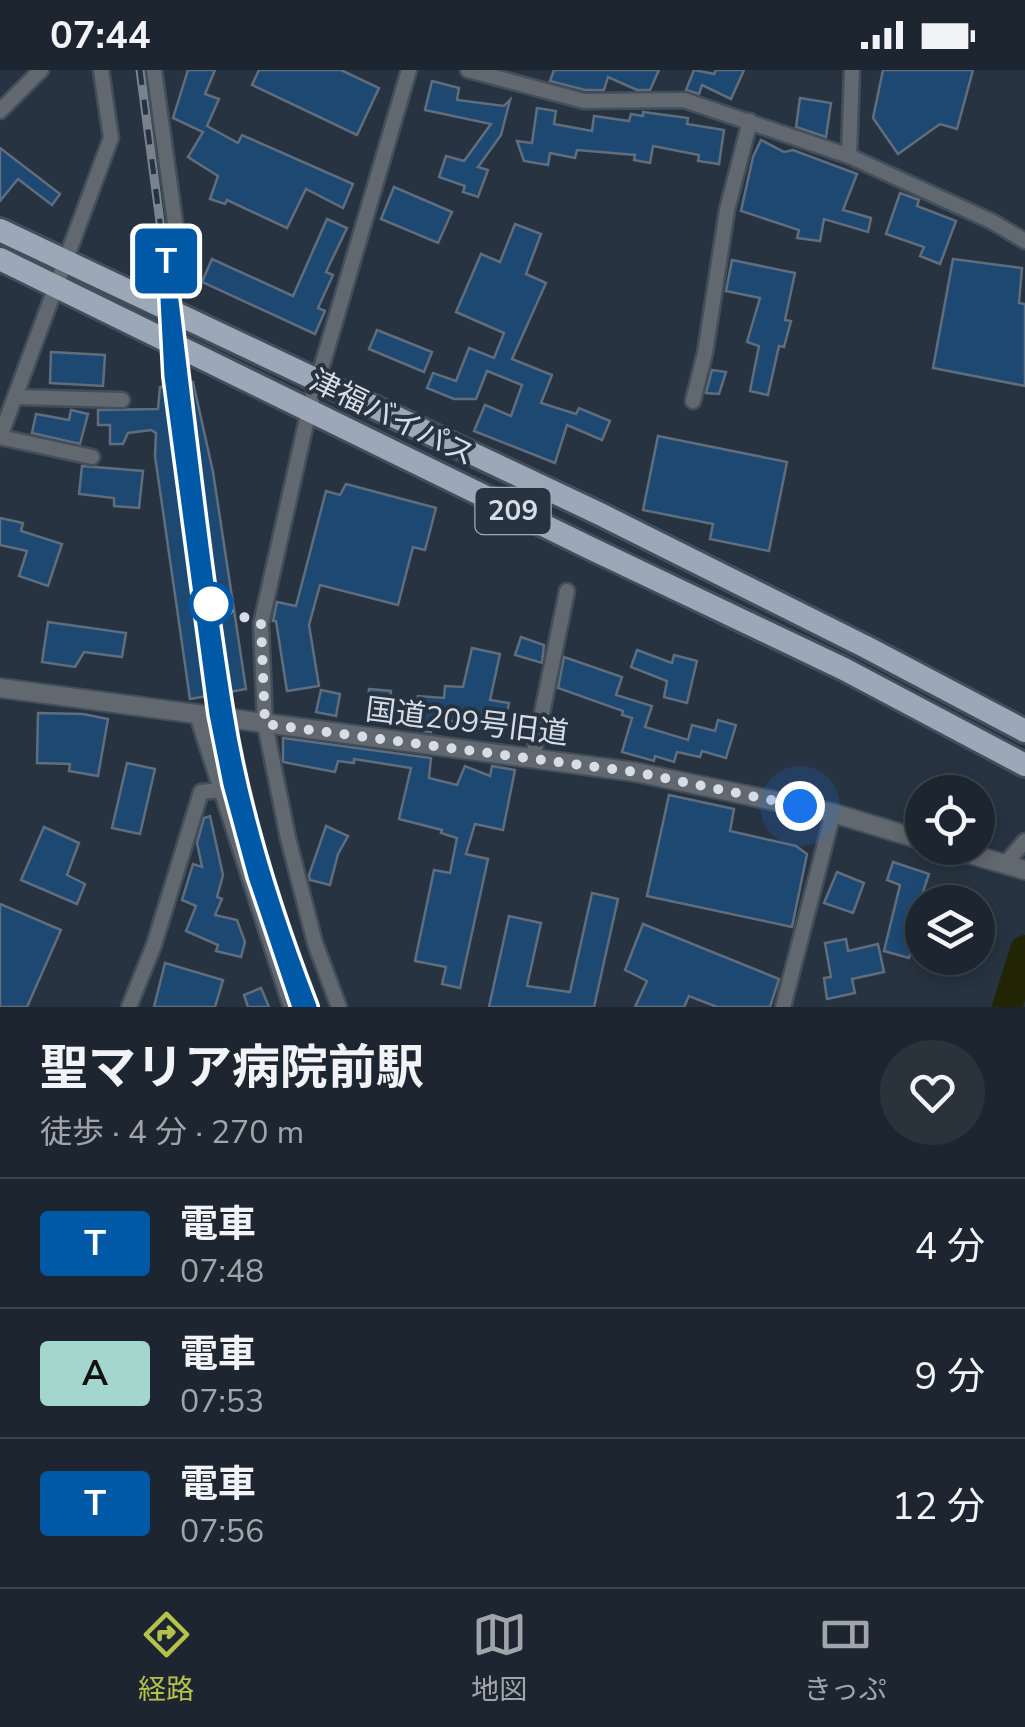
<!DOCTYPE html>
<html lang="ja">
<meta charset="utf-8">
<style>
:root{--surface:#1d2630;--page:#2a323c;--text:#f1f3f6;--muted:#a0a5ab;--line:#3b434c;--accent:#b4c24a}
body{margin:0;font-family:"Nunito Sans","Noto Sans JP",sans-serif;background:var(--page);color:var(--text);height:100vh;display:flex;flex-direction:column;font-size:38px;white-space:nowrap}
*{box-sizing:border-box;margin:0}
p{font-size:32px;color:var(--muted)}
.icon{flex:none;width:55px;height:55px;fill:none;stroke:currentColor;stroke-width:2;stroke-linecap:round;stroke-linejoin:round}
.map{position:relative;height:937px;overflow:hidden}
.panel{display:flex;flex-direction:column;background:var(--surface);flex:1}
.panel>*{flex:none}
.badge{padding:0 20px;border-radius:8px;font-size:35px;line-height:65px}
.fabs{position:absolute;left:905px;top:705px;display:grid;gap:20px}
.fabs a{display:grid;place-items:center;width:90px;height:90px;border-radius:50%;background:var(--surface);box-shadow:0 5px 15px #0003,0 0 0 2px var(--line);font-size:50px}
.you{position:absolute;width:50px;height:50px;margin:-25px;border:8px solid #fff;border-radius:50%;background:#1a73e8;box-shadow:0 0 0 15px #1a73e833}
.map>.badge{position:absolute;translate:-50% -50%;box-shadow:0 0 0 5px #fff}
.round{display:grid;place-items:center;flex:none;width:105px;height:105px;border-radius:52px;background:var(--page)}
.summary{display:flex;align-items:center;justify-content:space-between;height:170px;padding:0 40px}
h1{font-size:48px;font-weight:700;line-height:75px}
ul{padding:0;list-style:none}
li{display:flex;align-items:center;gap:30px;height:130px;padding:0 40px;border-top:2px solid var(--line)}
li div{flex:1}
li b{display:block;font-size:38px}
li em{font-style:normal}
li .badge{min-width:110px;font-weight:700;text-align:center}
.status{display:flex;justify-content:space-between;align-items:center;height:70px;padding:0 50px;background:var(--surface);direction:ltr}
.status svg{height:28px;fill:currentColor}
.dock{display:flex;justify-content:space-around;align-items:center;height:140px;border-top:2px solid var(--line);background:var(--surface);font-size:28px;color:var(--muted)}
.dock a{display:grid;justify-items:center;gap:5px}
.dock .on{color:var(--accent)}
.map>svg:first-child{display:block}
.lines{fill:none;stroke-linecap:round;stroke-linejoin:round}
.river{stroke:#212504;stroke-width:30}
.building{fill:#1d4872;stroke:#606d7c;stroke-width:2.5}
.minor-casing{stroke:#434e5b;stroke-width:19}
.tertiary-casing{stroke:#434e5b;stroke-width:22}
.trunk-casing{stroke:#434e5b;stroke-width:28}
.minor{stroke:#62686f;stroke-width:14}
.tertiary{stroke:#62686f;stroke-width:18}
.trunk{stroke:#9ca8b7;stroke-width:22}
.rail-casing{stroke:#79838e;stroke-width:9}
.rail{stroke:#273340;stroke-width:5;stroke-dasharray:15;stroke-linecap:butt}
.line-casing{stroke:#fff;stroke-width:22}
.line{stroke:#0059a6;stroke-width:15}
.walk{stroke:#d6dde6;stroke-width:10;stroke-dasharray:0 18}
.stop-dot{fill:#fff;stroke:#0059a6;stroke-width:5}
.labels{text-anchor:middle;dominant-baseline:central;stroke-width:8;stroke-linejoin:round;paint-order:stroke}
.shield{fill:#273340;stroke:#a2aab4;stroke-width:2.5}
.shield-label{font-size:28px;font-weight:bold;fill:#d6dde6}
.street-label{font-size:30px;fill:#d6dde6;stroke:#273340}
</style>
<div class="status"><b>07:44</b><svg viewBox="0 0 49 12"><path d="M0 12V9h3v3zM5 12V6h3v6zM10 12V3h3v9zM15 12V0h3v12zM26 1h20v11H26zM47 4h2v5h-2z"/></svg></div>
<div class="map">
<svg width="1025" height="937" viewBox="0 0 1025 937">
<rect width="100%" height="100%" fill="#273340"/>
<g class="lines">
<polyline class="river" points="1007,937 1025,880"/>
</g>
<g class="building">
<polygon points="188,0 215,0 205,24 219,29 207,56 238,73 242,65 353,114 343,138 306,119 287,158 227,130 225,134 210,129 218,106 188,87 203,62 173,48"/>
<polygon points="259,0 341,0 379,18 357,65 252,15"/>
<polygon points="554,0 659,0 650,20 637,20 608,7 604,20 585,20 550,11"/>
<polygon points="694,0 714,4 716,0 744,0 731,29 702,15 699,24 686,20"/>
<polygon points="883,0 973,0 957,59 940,54 898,84 873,48"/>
<polygon points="432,11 459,18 457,30 504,36 510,30 501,65 478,97 488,100 478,127 463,122 465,116 439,107 446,86 464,91 491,54 425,40"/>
<polygon points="800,28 831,33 826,67 796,57"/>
<polygon points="537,38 556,41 554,54 592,61 594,46 629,51 631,44 643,46 643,42 688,48 687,54 724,60 719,94 698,91 699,85 653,76 650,93 634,90 635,85 577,80 575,88 550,83 548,95 524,91 517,71 532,73"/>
<polygon points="761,70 784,82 793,80 857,104 843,140 871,148 868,162 824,149 820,171 797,168 799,160 741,141 753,87"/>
<polygon points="0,78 60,124 52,135 18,109 0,131"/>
<polygon points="394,117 452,142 438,173 381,149"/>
<polygon points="900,123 919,130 917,136 956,151 940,194 920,186 924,177 886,164"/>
<polygon points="327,149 347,158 326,202 333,205 318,238 325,241 315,264 202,212 212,189 293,226"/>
<polygon points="515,154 541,164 526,204 546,213 512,289 552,305 541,333 576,344 579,338 610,351 602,370 567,355 555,393 474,361 485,335 511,346 522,315 487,301 476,329 454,329 427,318 433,303 456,311 469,278 494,288 504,263 456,242 481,184 500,192"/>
<polygon points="953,189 1022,198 1019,233 1025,234 1025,316 933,298"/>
<polygon points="732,190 795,203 785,250 791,251 784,277 779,276 768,325 750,321 759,276 747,272 760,228 726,221"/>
<polygon points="377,260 432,282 424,302 369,279"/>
<polygon points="51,282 105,285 103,316 50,313"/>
<polygon points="712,300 726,302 719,324 706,323"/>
<polygon points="193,312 213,402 246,619 190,629 155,386 156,363 151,360 128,363 123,374 110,374 110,355 98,355 98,340 158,339 160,317"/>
<polygon points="71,340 88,344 80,374 32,363 36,344 69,350"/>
<polygon points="658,366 787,392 769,481 710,469 713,454 643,440"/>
<polygon points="82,396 143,401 139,438 114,436 114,428 79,424"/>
<polygon points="346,414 436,438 425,480 413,477 398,535 320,515 309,555 319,616 287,621 276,551 273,551 277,532 296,536 326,421 340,425"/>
<polygon points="0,448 23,453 21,461 62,474 48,516 19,506 27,481 0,475"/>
<polygon points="48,552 126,563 122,587 84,582 75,597 42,592"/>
<polygon points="521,567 544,575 542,593 515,585"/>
<polygon points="472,578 500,584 490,630 509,633 503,663 462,655 463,652 432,650 431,662 415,660 418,626 444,628 445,616 463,617"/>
<polygon points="637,580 672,593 674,585 697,591 687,633 664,627 667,611 631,597"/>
<polygon points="564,587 622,607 616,625 652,636 645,657 688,670 692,655 715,661 718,650 736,655 726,688 702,681 700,687 677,682 674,692 655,686 654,691 622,682 632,648 622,645 623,641 558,618"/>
<polygon points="369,619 391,621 388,651 365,649"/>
<polygon points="321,620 340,624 336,646 316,642"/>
<polygon points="38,643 83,644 108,649 98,706 69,701 70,694 37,693"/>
<polygon points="283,668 431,688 429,708 457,715 465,696 490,706 492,696 515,700 503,760 475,754 466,784 488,789 460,918 442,914 446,897 415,891 434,800 450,803 457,768 441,763 442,760 399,749 411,698 354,689 354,693 338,691 335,702 283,692"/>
<polygon points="127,693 155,699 140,764 112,758"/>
<polygon points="669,725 734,739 730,761 796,776 807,784 792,857 647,826"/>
<polygon points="210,746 223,805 217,827 222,829 215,845 237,850 245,872 241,887 216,881 218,875 186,861 196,836 182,830 193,794 202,797 197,773 204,748"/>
<polygon points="326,756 348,766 338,784 330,815 310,810 309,805"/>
<polygon points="44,757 79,773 67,805 85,814 77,834 21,810"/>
<polygon points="893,792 929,804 906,872 914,874 909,888 884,881 900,815 887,810"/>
<polygon points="837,802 864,813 853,843 824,833"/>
<polygon points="592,823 618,829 594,937 489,937 509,846 541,853 527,916 570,922"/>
<polygon points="0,834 61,860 27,937 0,937"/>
<polygon points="643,854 779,909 770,937 717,937 689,926 684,937 635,937 647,911 625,900"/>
<polygon points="846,869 848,881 878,874 884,902 852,909 855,923 827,929 824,908 831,907 825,873"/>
<polygon points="165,893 223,910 215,937 154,937"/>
<polygon points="261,918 269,937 248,937 244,925"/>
</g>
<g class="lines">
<g class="minor-casing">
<g id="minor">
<polyline points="154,0 181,196"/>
<polyline points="468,0 584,31 684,30 849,86 993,152 1025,171"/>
<polyline points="0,41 41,0"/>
<polyline points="849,86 852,0"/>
<polyline points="15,327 122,330"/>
<polyline points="693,331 705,283 727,140 750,51"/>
<polyline points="92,387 0,367 111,68 101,0"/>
<polyline points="197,645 291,937"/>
<polyline points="533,687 567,521"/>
<polyline points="1005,794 1025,771"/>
<polyline points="129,937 154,875 201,722 221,720"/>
<polyline points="339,937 315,873 288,768 265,654 261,554 309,340 409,0"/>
<polyline points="783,937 833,743"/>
</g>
</g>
<g class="tertiary-casing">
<g id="tertiary">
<polyline points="0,618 635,702 833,743 922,770"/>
<polyline points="949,778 1025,800"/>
</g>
</g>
<g class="trunk-casing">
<g id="trunk">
<polyline points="0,160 600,444 866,577 1025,661"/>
<polyline points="0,189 588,477 844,599 1025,695"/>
</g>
</g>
<use href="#minor" class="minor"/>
<use href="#tertiary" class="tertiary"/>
<use href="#trunk" class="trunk"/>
<g class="rail-casing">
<polyline id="rail" points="140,0 225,646 264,804 287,879 309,937"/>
</g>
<use href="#rail" class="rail"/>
</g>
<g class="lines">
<g class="line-casing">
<path id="line" d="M300,937L256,806L231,714L217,644L172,306L166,190C185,342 201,494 225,644C241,744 273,844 309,937"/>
</g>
<use href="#line" class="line"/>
<polyline class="walk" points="211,534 261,554 265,654 635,702 800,736"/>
</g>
<circle class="stop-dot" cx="211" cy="534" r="20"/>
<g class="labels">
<rect class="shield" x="475.5" y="418" width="75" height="46" rx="8"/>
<g class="shield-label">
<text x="513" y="441">209</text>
</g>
<g class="street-label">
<text transform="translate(392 348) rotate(26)">津福バイパス</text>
<text transform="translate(467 652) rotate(7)">国道209号旧道</text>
</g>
</g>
</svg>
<div class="fabs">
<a><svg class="icon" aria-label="locate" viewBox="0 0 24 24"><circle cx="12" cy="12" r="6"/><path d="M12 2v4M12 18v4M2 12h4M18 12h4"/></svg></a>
<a><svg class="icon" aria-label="layers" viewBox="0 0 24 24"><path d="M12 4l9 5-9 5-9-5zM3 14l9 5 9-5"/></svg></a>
</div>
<div class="you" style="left:800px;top:736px"></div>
<b class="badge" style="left:166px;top:191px;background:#0059a6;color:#fff">T</b>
</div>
<section class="panel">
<div class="summary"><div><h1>聖マリア病院前駅</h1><p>徒歩 · 4 分 · 270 m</p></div><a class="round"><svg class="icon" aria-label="heart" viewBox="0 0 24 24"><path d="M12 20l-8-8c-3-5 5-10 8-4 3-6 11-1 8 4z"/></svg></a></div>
<ul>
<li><span class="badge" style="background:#0059a6;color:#fff">T</span><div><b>電車</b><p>07:48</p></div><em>4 分</em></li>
<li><span class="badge" style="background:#a3d6cc;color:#111">A</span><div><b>電車</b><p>07:53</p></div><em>9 分</em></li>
<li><span class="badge" style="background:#0059a6;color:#fff">T</span><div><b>電車</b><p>07:56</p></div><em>12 分</em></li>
</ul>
</section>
<nav class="dock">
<a class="on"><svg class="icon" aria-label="directions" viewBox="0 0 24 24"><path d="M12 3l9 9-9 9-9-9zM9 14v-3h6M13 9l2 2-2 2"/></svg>経路</a>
<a><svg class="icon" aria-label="map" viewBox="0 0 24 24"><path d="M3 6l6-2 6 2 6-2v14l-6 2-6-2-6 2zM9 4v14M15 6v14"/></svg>地図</a>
<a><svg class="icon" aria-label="tickets" viewBox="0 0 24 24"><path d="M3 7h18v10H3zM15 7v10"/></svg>きっぷ</a>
</nav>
